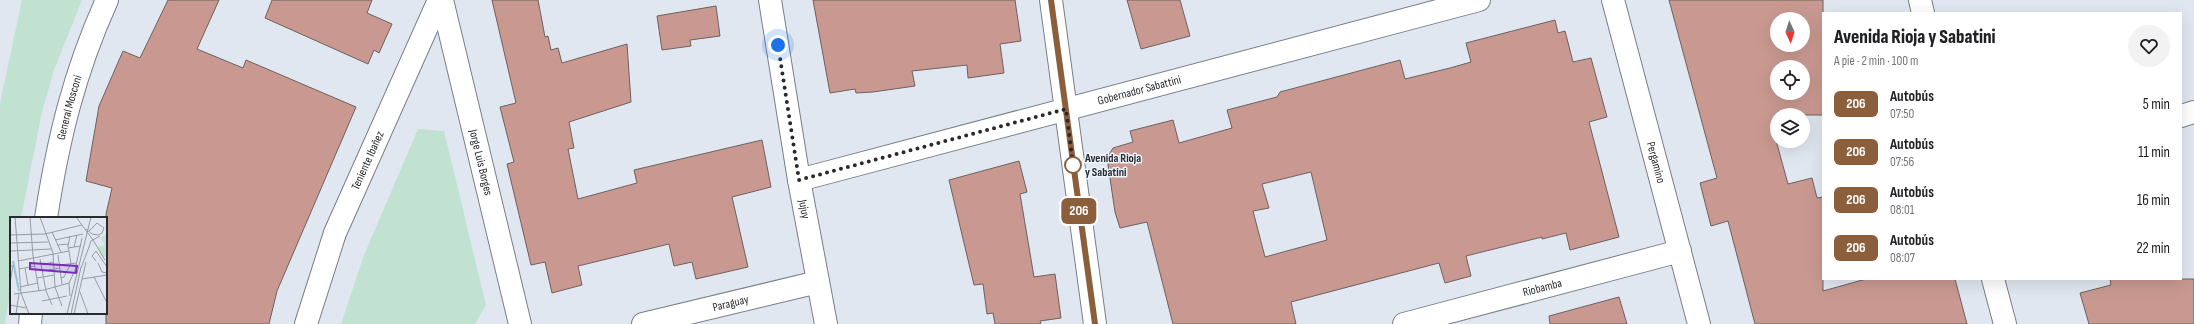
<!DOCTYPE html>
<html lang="es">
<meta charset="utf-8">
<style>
:root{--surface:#fff;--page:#f2f2f2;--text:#202124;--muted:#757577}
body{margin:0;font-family:"Sofia Sans Condensed",sans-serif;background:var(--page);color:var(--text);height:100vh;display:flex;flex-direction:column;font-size:15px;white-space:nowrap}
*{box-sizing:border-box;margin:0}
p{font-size:13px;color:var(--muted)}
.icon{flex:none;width:22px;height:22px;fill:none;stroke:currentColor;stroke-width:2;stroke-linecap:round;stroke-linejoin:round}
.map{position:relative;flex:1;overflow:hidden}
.side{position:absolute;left:1822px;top:12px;width:360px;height:268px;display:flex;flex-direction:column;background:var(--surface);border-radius:0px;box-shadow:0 4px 16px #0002}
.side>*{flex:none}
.badge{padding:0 8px;border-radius:6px;font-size:14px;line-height:26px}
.needle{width:26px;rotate:176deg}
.buttons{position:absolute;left:1770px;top:12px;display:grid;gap:8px}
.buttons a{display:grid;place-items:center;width:40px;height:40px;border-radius:50%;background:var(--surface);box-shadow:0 4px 16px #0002;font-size:20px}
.you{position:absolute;width:20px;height:20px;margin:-10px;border:3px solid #fff;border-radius:50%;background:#1a73e8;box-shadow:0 0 0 6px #1a73e833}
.map>.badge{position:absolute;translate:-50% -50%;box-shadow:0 0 0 2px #fff}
.round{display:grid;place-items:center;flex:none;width:42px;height:42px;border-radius:21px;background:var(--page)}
.overview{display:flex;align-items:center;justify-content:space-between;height:68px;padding:0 12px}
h1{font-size:19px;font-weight:800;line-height:30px}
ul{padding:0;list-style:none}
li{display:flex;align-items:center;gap:12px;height:48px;padding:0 12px}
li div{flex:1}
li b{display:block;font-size:15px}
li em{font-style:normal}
li .badge{min-width:44px;font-weight:700;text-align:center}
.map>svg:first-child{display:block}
.green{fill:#c1e2d0}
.building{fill:#c99991;stroke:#6c615f;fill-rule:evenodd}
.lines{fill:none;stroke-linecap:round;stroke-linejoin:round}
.minor-casing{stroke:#797f88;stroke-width:24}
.tertiary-casing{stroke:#797f88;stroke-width:24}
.minor{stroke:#fff;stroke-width:22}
.tertiary{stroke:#fff;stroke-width:22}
.line-casing{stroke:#fff;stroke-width:9}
.line{stroke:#8b5e3c;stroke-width:6}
.walk{stroke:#282b2e;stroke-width:4;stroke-dasharray:0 7.2}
.stop-dot{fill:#fff;stroke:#8b5e3c;stroke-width:2}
.labels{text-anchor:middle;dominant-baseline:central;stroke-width:3;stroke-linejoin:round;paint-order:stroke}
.street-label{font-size:12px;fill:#282b2e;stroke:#edf4fe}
.stop-label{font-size:12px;font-weight:bold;fill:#282b2e;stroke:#edf4fe;text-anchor:start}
.inset-river{fill:none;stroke:#92c4d7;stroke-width:2}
.inset-road{fill:none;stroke:#969ca2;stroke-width:1}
.view{fill:#7b2cbf;fill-opacity:0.15;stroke:#7b2cbf;stroke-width:2}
.inset-edge{fill:none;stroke:#282b2e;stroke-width:2}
</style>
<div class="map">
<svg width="2194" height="324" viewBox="0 0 2194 324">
<rect width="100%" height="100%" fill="#e0e7f0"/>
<g class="green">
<polygon points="22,0 82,0 54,70 42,112 21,218 11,218 11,287 5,324 0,324 0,103"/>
<polygon points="418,129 444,131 486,305 475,324 341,324 364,255"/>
</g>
<g class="building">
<polygon points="168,0 219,0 197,49 243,68 246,60 356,107 277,291 269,324 106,324 106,214 112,188 86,181 99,106 123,51 140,58"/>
<polygon points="272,0 372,0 367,13 392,24 379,53 374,50 368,64 265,18"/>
<polygon points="492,0 538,0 545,37 548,36 551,50 558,48 562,63 627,44 631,102 569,122 574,148 568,149 578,199 637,183 634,170 762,140 771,187 732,197 748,267 696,279 692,262 674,266 669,244 578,266 582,285 552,293 545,262 531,265 507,164 514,162 500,107 516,103"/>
<polygon points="813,0 1015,0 1021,41 1000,44 1004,73 968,78 967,65 912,71 915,86 873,92 856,93 855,89 830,93"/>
<polygon points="1127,0 1180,0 1190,36 1141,49"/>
<path d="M1669,0H1823V115H1777V144L1788,184L1812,178L1817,198L1823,197V291L1866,279H1955L1967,324H1755L1728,221L1711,226L1700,183L1717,178ZM1777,19H1803V45H1777ZM1777,67H1803V93H1777Z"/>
<polygon points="716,6 720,36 690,40 691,46 662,50 657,16"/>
<path d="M1555,20L1558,33L1565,31L1573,62L1591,58L1607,117L1589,122L1619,237L1570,250L1566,233L1542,239V237L1466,256L1471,276L1445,283L1439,263L1401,273L1291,302L1296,324H1173L1147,222L1120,228L1115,212L1107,158L1113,148L1133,142L1130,131L1173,120L1179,143L1232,128L1227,110L1277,97L1280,92L1400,60L1405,79L1450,68L1471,62L1466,43ZM1311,172L1327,240L1265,257L1253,211L1269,208L1262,184Z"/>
<polygon points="1019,161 1027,192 1020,194 1034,277 1055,274 1061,318 1040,321 1041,324 995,324 993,313 987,314 983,284 974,285 949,180"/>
<polygon points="2110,279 2194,279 2194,324 2089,324 2080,293 2111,285"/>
<polygon points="1619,297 1627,324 1550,324 1549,316"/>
</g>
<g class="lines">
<g class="minor-casing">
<g id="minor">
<path id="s1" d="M442,0L520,324"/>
<path id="s2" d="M770,0L799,180L826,324"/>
<polyline points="1051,0 1095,324"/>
<path id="s3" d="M1613,0L1699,324"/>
<polyline points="1920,0 1923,13"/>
<polyline points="2181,116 2194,112"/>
<path id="s4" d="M799,180L1479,0"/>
<polyline points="1993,279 2005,324"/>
<path id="s5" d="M306,324L335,233L439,0"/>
<path id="s6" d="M643,324L818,282"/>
<path id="s7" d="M1404,324L1680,251"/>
</g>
</g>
<g class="tertiary-casing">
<g id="tertiary">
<path id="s8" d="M46,218C58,140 74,73 107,0"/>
<polyline points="30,324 31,313"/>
</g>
</g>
<use href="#minor" class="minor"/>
<use href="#tertiary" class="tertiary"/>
</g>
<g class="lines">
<g class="line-casing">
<polyline id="line" points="1051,0 1095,324"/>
</g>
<use href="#line" class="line"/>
<polyline class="walk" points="778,45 799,180 1066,109 1073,165"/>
</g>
<circle class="stop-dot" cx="1073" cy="165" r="8"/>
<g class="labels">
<g class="street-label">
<text stroke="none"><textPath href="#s4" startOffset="352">Gobernador Sabattini</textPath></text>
<text stroke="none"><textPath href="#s8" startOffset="113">General Mosconi</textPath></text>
<text stroke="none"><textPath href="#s5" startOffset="175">Teniente Ibañez</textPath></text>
<text stroke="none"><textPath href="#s1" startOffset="167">Jorge Luis Borges</textPath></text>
<text stroke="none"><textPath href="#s3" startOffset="168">Pergamino</textPath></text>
<text stroke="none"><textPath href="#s2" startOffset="212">Jujuy</textPath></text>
<text stroke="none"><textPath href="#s7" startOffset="143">Riobamba</textPath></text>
<text stroke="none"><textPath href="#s6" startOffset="90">Paraguay</textPath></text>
</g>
<g class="stop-label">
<text x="1085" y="158">Avenida Rioja<tspan x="1085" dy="14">y Sabatini</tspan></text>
</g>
</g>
<g transform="translate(10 217)">
<rect width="97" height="97" fill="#e0e7f0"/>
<path d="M97,17V39L93,40L87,30L95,28L90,21Z" fill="#c1e2d0"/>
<path class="inset-river" d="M3,44L9,74"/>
<path class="inset-road" d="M5,0L11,76L19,97M20,0L23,39L29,74M30,0L43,36L45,70L52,89M66,0L83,23M76,12L82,17L88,18L92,16L94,11L87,6L79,14M42,15L51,35M0,18L35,17L72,8M45,23L73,17M83,23L95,43M0,26L38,25M47,28L59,27M64,30L67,18M79,30L81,24L90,19M58,31L71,29M1,34L41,32M48,38L52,67M30,42L36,74L42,88M8,44L59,34M86,44L82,39L86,34L97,50M88,46L92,55L97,56M31,48L43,45M49,48L67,46M0,49H3L0,66M15,51L18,68M71,51L79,30M9,52L25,49M32,54L50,51M84,60L97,86M27,61L44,58M51,61L54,60L61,46L58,29L60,19M72,62L97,58M10,70L28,66M70,75L78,97M4,77L34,73L59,66M60,79L59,66L65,53L72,21M32,84L57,79M0,88L16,91M6,97L9,76M57,97L81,0M61,97L71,50M64,97L76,45"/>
<path class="view" d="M20,46L67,49L66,56L20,52Z"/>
<rect width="97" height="97" class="inset-edge"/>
</g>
</svg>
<div class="buttons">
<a><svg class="needle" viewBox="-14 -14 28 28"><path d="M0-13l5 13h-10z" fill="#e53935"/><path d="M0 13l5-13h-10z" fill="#757577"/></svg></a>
<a><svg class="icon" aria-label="locate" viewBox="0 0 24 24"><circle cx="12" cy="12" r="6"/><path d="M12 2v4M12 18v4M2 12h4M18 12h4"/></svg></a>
<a><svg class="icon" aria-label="layers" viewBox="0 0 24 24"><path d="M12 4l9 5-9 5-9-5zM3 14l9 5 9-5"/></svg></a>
</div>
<div class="you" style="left:778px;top:45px"></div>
<b class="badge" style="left:1079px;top:211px;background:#8b5e3c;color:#fff">206</b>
<section class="side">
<div class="overview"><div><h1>Avenida Rioja y Sabatini</h1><p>A pie · 2 min · 100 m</p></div><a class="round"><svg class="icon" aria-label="heart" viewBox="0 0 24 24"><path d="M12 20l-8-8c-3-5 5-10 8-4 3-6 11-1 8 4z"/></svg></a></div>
<ul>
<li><span class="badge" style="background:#8b5e3c;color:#fff">206</span><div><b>Autobús</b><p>07:50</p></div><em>5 min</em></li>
<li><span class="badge" style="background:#8b5e3c;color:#fff">206</span><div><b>Autobús</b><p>07:56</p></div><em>11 min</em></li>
<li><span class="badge" style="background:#8b5e3c;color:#fff">206</span><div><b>Autobús</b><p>08:01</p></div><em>16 min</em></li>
<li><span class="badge" style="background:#8b5e3c;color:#fff">206</span><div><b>Autobús</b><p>08:07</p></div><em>22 min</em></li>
</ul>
</section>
</div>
